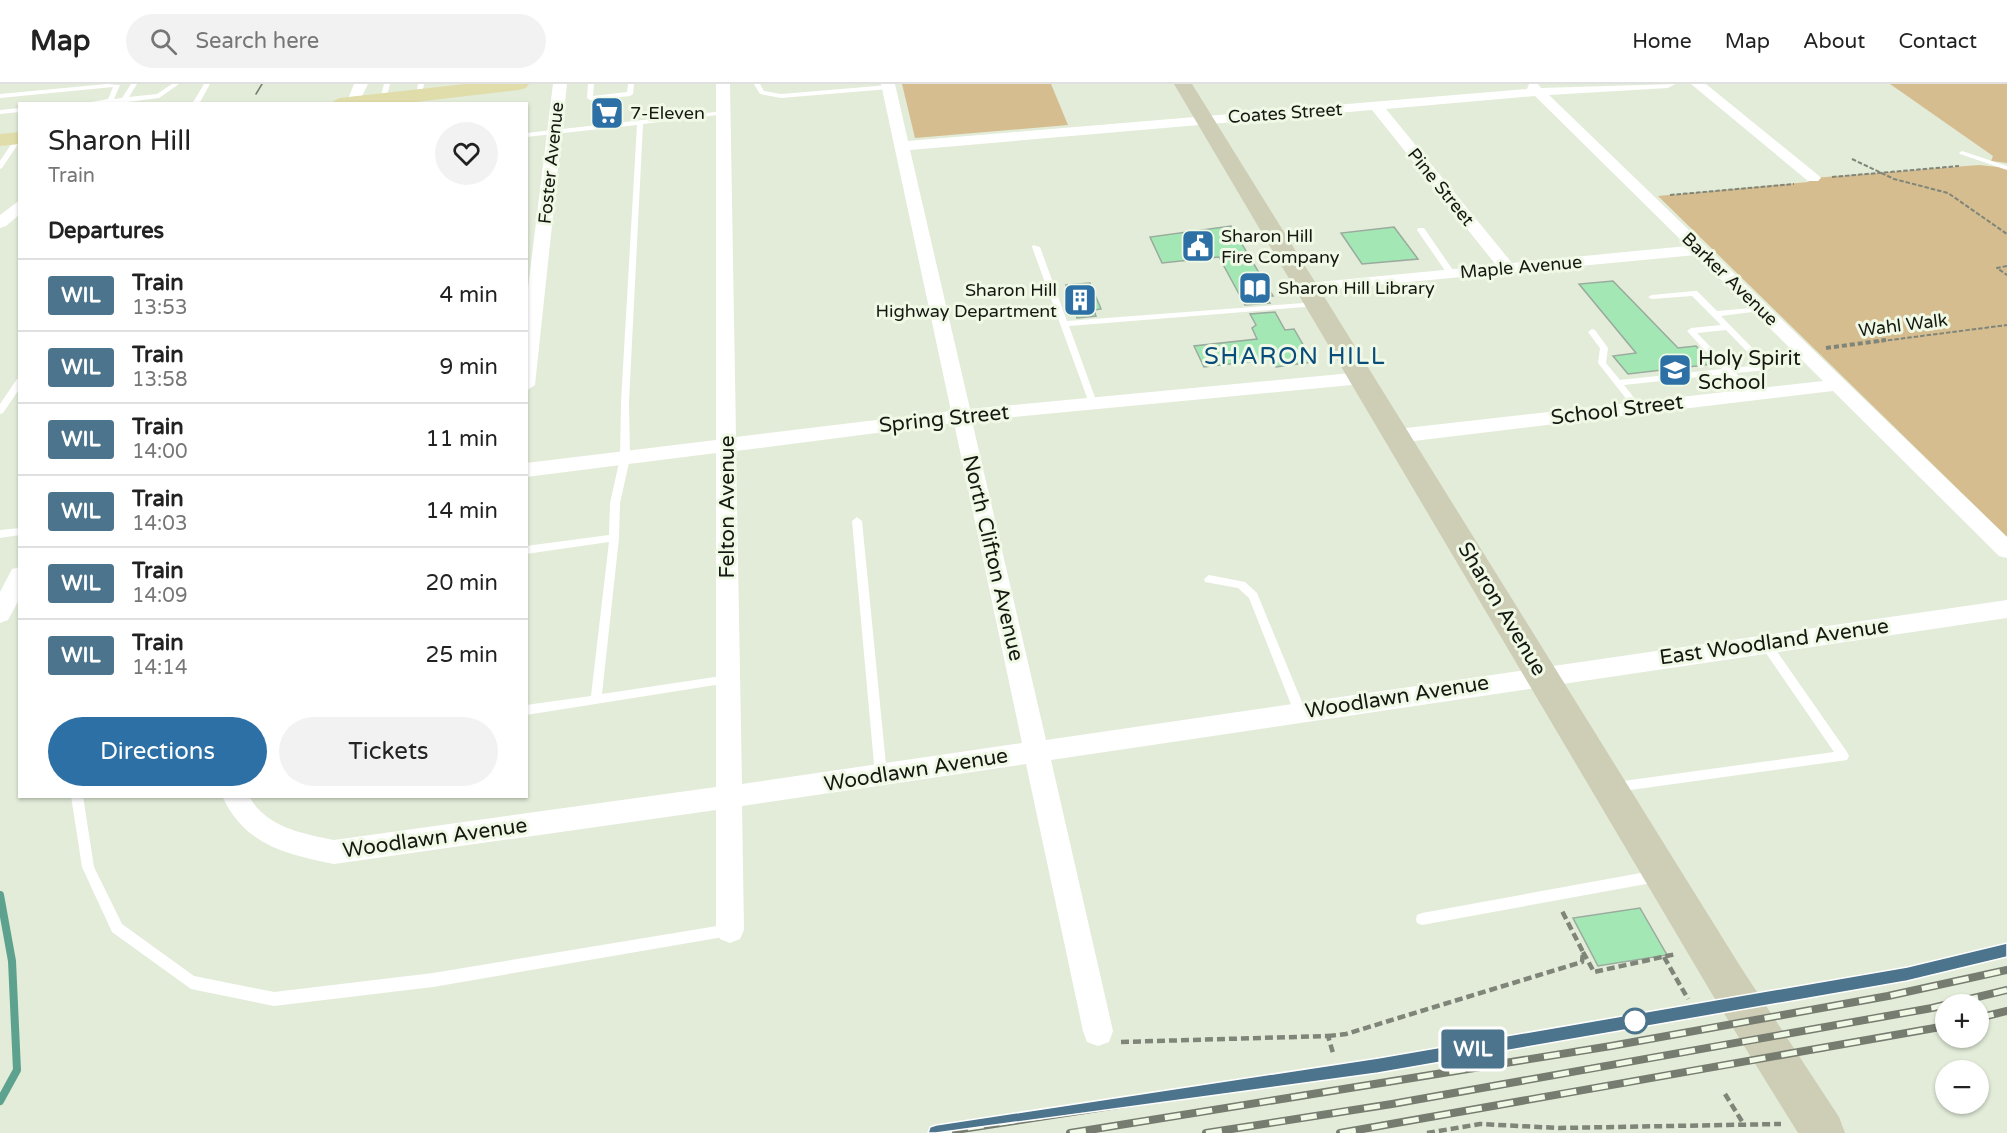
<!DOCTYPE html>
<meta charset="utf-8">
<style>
:root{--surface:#fff;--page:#f2f2f2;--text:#222;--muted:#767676;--line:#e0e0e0;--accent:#2d70a6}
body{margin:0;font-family:"Varela Round",sans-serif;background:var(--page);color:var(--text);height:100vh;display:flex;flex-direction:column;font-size:22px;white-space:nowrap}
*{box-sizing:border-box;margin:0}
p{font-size:20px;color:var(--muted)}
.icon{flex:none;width:33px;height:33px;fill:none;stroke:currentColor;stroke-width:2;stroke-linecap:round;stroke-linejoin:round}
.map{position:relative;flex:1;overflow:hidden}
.panel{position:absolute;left:18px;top:18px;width:510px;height:696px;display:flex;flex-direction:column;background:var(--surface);border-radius:0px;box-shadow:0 2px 4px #0004}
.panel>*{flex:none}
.badge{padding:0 12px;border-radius:4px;font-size:21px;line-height:39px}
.tools{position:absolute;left:1935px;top:910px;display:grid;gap:12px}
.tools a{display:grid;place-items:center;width:54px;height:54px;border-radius:50%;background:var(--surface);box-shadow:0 2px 4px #0004;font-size:30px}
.map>.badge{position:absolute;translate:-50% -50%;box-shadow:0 0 0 3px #fff}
h2{padding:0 30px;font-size:22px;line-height:54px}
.round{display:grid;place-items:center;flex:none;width:63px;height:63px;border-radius:32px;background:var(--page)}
.headline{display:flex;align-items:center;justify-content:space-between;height:102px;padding:0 30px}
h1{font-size:28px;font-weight:600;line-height:45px}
.cta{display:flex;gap:12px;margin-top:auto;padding:12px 30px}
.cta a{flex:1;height:69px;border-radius:36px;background:var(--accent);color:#fff;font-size:24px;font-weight:600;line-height:69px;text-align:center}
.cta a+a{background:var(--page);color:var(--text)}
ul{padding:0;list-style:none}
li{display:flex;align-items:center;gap:18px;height:72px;padding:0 30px;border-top:2px solid var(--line)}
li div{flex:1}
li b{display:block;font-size:22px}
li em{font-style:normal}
li .badge{min-width:66px;font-weight:700;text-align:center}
header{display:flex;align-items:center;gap:36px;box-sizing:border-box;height:84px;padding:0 30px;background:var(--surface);border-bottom:2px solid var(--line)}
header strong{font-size:28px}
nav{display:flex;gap:33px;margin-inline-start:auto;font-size:21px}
.search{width:420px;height:54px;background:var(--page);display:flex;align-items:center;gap:15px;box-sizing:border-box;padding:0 21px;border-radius:33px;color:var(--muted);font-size:22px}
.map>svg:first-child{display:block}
.green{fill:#d5bd90}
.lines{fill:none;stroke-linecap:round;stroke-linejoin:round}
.stream{stroke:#5da28f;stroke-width:8}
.building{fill:#a3e7b5;stroke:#9aab9e;stroke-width:1.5}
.path-far2{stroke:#7f8578;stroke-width:2;stroke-dasharray:4.5 2;stroke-linecap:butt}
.path-far1{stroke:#7f8578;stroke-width:4;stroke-dasharray:5 3;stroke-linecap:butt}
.path{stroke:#7f8578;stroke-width:4.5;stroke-dasharray:8 4;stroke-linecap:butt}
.lane{fill:#fff;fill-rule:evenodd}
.street{fill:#fff;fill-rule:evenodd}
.secondary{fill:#cecdb6;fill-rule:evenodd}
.primary{fill:#e0ddaa;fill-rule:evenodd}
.tram{stroke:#767c6f;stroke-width:1.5}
.rail-casing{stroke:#767c6f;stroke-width:8}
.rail{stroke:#f0f9e6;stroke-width:5;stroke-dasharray:16;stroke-linecap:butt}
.line{fill:#4c748c;stroke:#fff;stroke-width:1.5}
.stop-dot{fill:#fff;stroke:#4c748c;stroke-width:3}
.labels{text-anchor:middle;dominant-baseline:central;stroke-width:6;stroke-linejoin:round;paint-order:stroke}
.far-poi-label{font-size:18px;fill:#161912;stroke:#f0f9e6;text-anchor:start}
.far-street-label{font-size:18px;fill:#161912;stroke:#f0f9e6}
.poi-label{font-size:21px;fill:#161912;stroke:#f0f9e6;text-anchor:start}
.street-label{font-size:21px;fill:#161912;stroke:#f0f9e6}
.quarter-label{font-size:24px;letter-spacing:1.5px;fill:#084c7b;stroke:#f0f9e6}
</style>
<header>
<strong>Map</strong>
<div class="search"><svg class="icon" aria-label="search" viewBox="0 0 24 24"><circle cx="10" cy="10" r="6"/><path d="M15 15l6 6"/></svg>Search here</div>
<nav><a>Home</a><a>Map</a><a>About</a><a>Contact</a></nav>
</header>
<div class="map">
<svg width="2007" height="1049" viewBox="0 0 2007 1049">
<rect width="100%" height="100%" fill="#e3ecd9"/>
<g class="green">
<polygon points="902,0 1051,0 1068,41 915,54"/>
<polygon points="1890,0 2007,0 2007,79 1991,77 1993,72"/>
<polygon points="1979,81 2007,84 2007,453 1658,112 1808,98 1813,94"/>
</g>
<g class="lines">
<polyline class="stream" points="0,811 12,877 17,986 0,1017"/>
</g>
<g class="building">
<polygon points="1231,142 1273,212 1266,212 1270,219 1245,221 1219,173 1162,179 1150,153"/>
<polygon points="1394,143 1418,175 1362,180 1341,149"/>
<polygon points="1613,197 1678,264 1696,262 1714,280 1628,290 1613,272 1636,269 1579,200"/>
<polygon points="1090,199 1101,225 1094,226 1096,232 1077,234 1066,201"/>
<polygon points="1275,228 1285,246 1294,245 1313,278 1276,283 1271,275 1204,283 1194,262 1257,255 1252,244 1256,241 1250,230"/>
<polygon points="1640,824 1667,871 1598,882 1573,834"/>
</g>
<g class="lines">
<g class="path-far2">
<polyline points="1852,75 1894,95 1948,109 2007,150"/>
<polyline points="1832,93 1959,82"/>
<polyline points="1670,111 1794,100"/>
<polyline points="2007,182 1997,184 2007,191"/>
<polyline points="1875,258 2007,241"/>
</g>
<polyline class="path-far1" points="1826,264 1886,256"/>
<g class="path">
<polyline points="1583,868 1594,888 1676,870"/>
<polyline points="1664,873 1688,915"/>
<polyline points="1328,952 1346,950 1582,878 1583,868 1561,825"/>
<polyline points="1121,958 1328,952 1333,969"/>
<polyline points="1725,1010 1743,1039"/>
<polyline points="1427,1049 1480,1040 1559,1044 1781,1040"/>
</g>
<g class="lane">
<polygon points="107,0 120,1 114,15 122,14 131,0 137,0 129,13 157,10 172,0 179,0 159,14 112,20 80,20 108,15 113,3 0,14 0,10"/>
<polygon points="204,0 210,0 199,20 192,20"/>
<polygon points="384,0 390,0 386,15 383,17 380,15"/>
<polygon points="418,0 424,0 422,11 419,13 416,11"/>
<polygon points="588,0 594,0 593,12 627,8 628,0 634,0 633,10 630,12 590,16 587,14"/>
<polygon points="754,0 760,0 764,7 781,10 889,1 892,3 889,5 781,14 760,10"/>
<polygon points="20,24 20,28 0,30 0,26"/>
<polygon points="724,27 727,29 726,30 643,40 629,318 630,374 620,419 619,454 602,610 728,591 732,592 734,595 732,598 728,599 526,631 526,621 591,612 609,458 526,470 526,462 609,451 610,419 620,374 621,318 637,41 526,53 526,49"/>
<polygon points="20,52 20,57 2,84 0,85 0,77 16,53"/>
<polygon points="1962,67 2007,82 2007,86 1960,70 1959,69"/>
<polygon points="1418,144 1424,144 1455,189 1454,191 1448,191 1417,146"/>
<polygon points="1033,161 1040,163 1067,237 1317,218 1321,220 1317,222 1069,242 1097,319 1093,322 1089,319 1032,163"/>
<path d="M1694,207H1697L1717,227L1763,223V227H1760L1721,232L1771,283L1767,286L1736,289L1755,310L1751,313L1748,312L1727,290L1624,301L1642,324L1641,326H1635L1598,279L1600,264L1588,248L1592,245L1595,246L1608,264L1606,279L1620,296L1722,285L1687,247L1691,244L1721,241L1692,212L1652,215L1648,213L1652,211ZM1726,246L1760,281L1731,284L1697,249Z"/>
<polygon points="20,294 20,304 3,329 0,330 0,320 17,295"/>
<polygon points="857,433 862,437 887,691 885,695 881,696 877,695 875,691 852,437"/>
<polygon points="20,444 20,451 0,454 0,446"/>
<polygon points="1209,491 1245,498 1257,509 1306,628 1304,631 1300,633 1296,631 1294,628 1249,514 1238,504 1205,498 1204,495"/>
<polygon points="1765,555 1769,556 1847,668 1849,672 1847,676 1616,708 1612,707 1610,703 1612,699 1616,698 1834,668 1761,562 1760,559 1761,556"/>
<polygon points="71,712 83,712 94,783 122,840 194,892 274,908 433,889 729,840 734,842 736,846 734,850 729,852 433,903 274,922 191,905 112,848 82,783"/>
<polygon points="1657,786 1661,788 1663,792 1661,796 1657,798 1422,841 1417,839 1416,835 1417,831 1422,829"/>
</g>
<g class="street">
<polygon points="354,0 368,0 358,20 346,20"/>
<polygon points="553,0 567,0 535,301 526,307 526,220"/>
<path d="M716,0H730L736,353L951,327L881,0H895L908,57L1527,5L1529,0H1538L1541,4L1675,0L1668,4L1549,11L2007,453V474L1999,472L1833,307L1397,359L1390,357L1387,352L1390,347L1397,345L1823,297L1696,171L1302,208L1299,204L1308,199L1496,181L1372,26L910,66L970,325L1362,288L1371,294L1362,300L972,337L1046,656L2007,516V534L1051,676L1113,947L1109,958L1098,962L1087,958L1083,947L1026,680L742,722L744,846L740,855L730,859L720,855L716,846V726L334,780C285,770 245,761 222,712H249C265,743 303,750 334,756L716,703V369L526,393V379L716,356ZM1535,12L1687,162L1512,179L1386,25ZM954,339L1022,659L742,700L736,367Z"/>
<polygon points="1691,0 1706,0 1818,91 1821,94 1818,97 1808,97"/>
<polygon points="20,116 20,130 6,142 0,144 0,131"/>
<polygon points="20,483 20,514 8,536 0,539 0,508 12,485"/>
</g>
<polygon class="secondary" points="1174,0 1192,0 1740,882 1839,1033 1845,1049 1798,1049 1712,910"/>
<g class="primary">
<polygon points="465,0 529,0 526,4 519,6 398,20 329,20 339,14"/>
<polygon points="20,48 20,60 0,62 0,50"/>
</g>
<polyline class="tram" points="256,10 262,0"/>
<g class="rail-casing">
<g id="rail">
<polyline points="1978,934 2007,927"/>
<polyline points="936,1049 1378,981 1907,890 2007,866"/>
<polyline points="1070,1049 1611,962 1888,912 2007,886"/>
<polyline points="1206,1049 1392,1020 1932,924 2007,906"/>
<polyline points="1340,1049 1946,942"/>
</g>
</g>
<use href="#rail" class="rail"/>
</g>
<polygon class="line" points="2007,859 2007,873 1907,897 1378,989 936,1049 928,1049 930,1043 936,1041 1378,974 1907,883"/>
<defs>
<g id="supermarket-square" transform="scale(1.725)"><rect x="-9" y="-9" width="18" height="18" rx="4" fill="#2d70a6" stroke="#f0f9e6"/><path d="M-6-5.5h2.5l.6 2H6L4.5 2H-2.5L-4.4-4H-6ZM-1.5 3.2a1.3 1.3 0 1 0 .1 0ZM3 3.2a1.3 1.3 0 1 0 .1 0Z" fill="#fff"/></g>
<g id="civic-square" transform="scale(1.725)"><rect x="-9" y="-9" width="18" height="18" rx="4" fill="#2d70a6" stroke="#f0f9e6"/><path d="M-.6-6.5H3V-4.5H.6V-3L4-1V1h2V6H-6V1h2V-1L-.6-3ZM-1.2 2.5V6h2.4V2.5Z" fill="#fff"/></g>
<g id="library-square" transform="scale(1.725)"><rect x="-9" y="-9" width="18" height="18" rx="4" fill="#2d70a6" stroke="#f0f9e6"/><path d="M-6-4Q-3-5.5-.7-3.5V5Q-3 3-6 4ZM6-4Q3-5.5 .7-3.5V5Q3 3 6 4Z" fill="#fff"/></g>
<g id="building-square" transform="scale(1.725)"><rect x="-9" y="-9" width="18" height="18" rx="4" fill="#2d70a6" stroke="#f0f9e6"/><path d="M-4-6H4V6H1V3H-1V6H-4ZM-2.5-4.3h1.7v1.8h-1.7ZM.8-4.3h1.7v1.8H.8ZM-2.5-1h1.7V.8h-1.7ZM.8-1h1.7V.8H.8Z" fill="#fff"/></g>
<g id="school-square" transform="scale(1.725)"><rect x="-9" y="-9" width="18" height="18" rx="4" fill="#2d70a6" stroke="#f0f9e6"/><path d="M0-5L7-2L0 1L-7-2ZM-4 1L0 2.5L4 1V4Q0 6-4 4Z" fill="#fff"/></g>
</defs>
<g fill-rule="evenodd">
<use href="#supermarket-square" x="607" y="29"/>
<use href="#civic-square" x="1198" y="162"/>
<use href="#library-square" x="1255" y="204"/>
<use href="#building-square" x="1080" y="216"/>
<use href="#school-square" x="1675" y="286"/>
</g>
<circle class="stop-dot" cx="1635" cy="937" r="12"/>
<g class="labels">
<g class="far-poi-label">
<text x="630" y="29">7-Eleven</text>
<text x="1221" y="152">Sharon Hill<tspan x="1221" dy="21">Fire Company</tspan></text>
<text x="1278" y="204">Sharon Hill Library</text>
<text x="1057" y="206" text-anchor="end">Sharon Hill<tspan x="1057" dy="21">Highway Department</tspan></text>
</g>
<g class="far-street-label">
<text transform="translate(1285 29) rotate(-4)">Coates Street</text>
<text transform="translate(551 79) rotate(-84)">Foster Avenue</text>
<text transform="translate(1441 103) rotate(51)">Pine Street</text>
<text transform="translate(1521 183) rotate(-5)">Maple Avenue</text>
<text transform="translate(1730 195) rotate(44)">Barker Avenue</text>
<text transform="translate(1903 241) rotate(-7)">Wahl Walk</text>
</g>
<g class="poi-label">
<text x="1698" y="274">Holy Spirit<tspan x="1698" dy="24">School</tspan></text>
</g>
<g class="street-label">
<text transform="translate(1617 326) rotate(-7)">School Street</text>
<text transform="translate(944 335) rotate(-6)">Spring Street</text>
<text transform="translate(727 423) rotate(-90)">Felton Avenue</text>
<text transform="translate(993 474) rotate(77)">North Clifton Avenue</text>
<text transform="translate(1502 525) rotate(59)">Sharon Avenue</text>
<text transform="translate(1774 558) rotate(-8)">East Woodland Avenue</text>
<text transform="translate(1397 613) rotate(-9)">Woodlawn Avenue</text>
<text transform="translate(916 686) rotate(-9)">Woodlawn Avenue</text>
<text transform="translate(435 754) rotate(-8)">Woodlawn Avenue</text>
</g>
<g class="quarter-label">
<text x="1295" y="272">SHARON HILL</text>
</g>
</g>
</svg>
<div class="tools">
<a>+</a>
<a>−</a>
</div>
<b class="badge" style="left:1473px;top:965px;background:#4c748c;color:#fff">WIL</b>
<section class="panel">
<div class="headline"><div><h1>Sharon Hill</h1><p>Train</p></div><a class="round"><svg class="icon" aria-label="heart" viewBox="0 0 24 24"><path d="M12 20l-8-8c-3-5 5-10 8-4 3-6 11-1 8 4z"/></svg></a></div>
<h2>Departures</h2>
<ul>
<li><span class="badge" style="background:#4c748c;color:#fff">WIL</span><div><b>Train</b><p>13:53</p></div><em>4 min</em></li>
<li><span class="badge" style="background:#4c748c;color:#fff">WIL</span><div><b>Train</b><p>13:58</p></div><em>9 min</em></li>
<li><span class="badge" style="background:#4c748c;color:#fff">WIL</span><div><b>Train</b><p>14:00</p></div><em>11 min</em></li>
<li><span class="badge" style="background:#4c748c;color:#fff">WIL</span><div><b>Train</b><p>14:03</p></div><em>14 min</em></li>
<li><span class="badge" style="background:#4c748c;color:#fff">WIL</span><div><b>Train</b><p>14:09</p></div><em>20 min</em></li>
<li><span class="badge" style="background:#4c748c;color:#fff">WIL</span><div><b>Train</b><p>14:14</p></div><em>25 min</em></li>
</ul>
<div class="cta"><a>Directions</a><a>Tickets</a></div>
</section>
</div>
